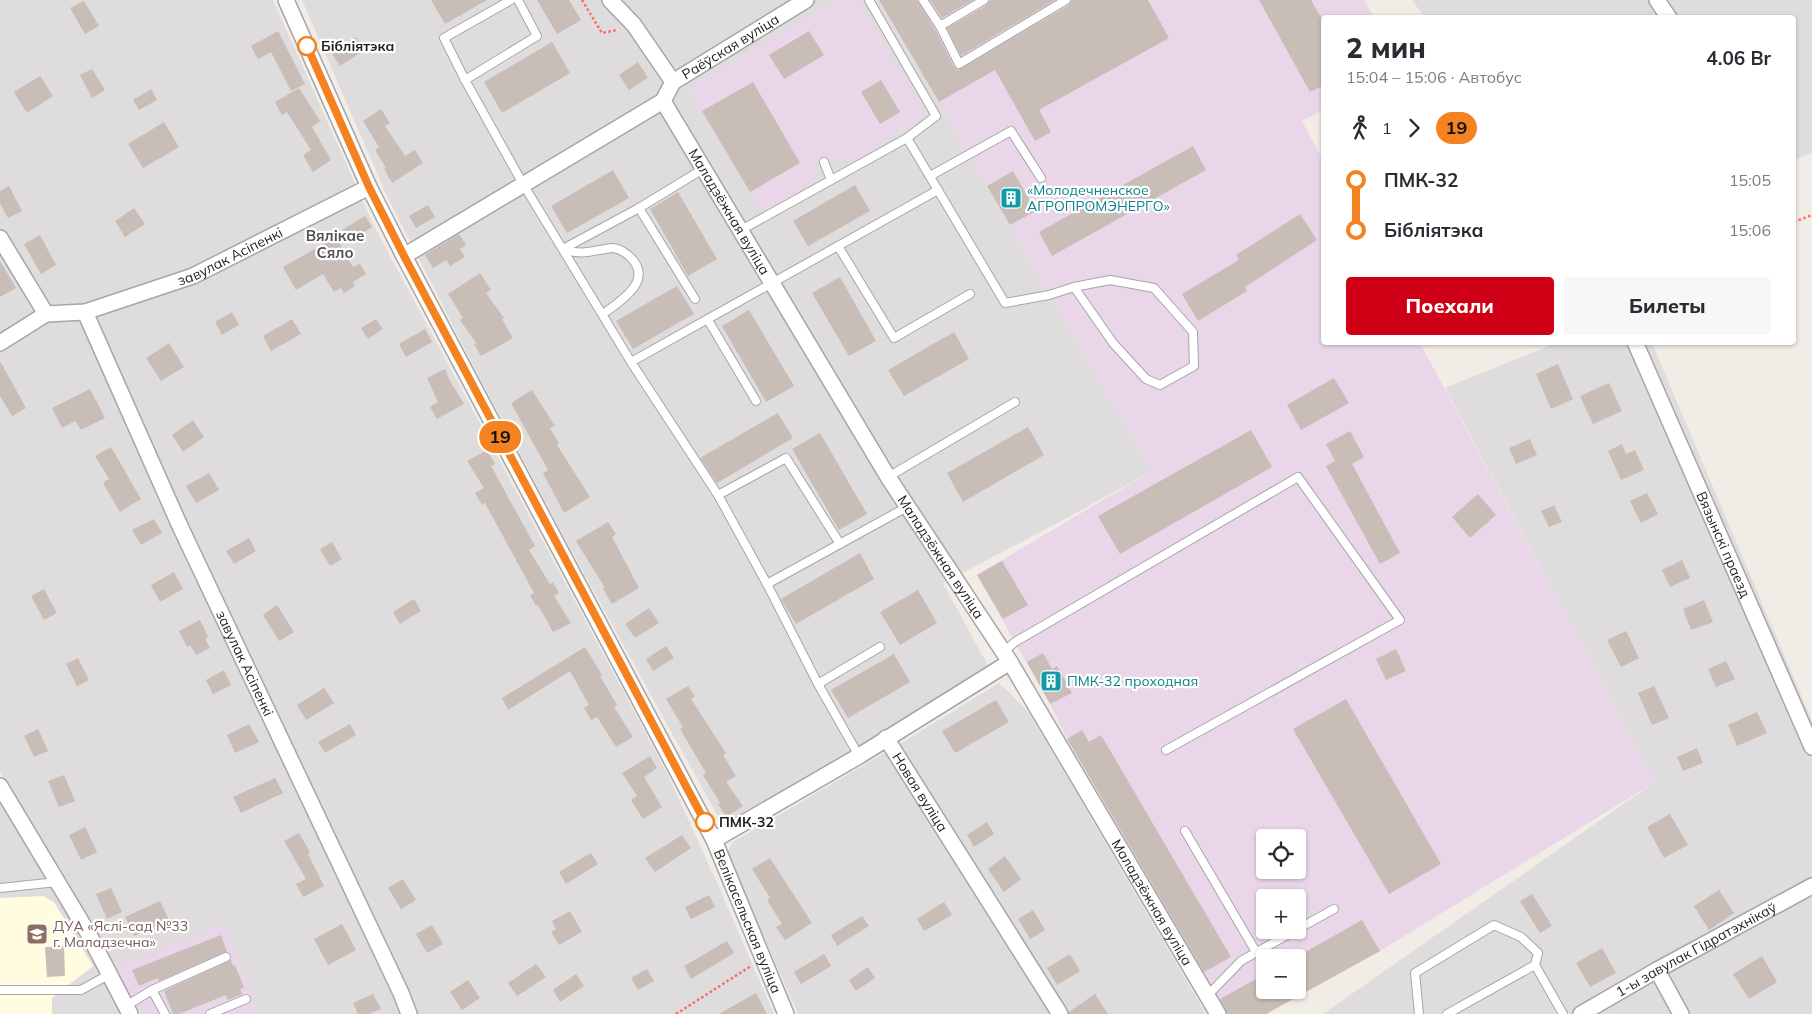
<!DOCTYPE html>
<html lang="ru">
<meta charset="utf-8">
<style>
:root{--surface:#fff;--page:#f7f7f7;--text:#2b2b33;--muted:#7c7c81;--accent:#cf0015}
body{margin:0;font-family:Mulish,sans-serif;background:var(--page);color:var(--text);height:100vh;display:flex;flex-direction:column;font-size:19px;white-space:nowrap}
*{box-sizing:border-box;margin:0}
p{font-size:16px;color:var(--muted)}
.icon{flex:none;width:28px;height:28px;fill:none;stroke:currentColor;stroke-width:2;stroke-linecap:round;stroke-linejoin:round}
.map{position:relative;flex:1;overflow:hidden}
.details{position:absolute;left:1321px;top:15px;width:475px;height:330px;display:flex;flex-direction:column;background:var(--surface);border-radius:5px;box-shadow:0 1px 4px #0004}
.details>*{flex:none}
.badge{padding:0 10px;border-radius:16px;font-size:18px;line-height:32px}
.fabs{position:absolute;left:1256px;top:829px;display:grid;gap:10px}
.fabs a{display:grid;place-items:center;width:50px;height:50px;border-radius:5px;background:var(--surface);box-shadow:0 1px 4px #0004;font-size:25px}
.map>.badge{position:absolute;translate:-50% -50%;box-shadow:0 0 0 2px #fff}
.legs{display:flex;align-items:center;gap:8px;height:55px;padding:0 25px;font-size:16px}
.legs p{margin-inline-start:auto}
.overview{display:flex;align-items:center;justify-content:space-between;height:85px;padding:0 25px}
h1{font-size:28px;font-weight:800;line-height:38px}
.primary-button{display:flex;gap:10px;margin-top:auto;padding:10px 25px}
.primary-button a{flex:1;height:58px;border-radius:5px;background:var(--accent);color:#fff;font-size:20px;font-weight:800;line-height:58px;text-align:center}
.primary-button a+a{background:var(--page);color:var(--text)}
ul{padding:0 25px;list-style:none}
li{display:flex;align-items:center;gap:18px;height:50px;font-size:19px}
li i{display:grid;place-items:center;width:8px;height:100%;margin:0 6px;background:currentColor}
li i::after{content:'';width:12px;height:12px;margin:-6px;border:4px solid;border-radius:50%;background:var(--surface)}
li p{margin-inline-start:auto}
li:first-child i{background:linear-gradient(#0000 50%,currentColor 0)}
li:last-child i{background:linear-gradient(currentColor 50%,#0000 0)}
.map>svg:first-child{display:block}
.residential{fill:#dedcdc}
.industrial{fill:#ead6e9;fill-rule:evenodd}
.education{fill:#fffce0}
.building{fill:#c9bdb8}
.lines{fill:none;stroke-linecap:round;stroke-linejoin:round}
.lane-casing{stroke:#a6a6a6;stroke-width:10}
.street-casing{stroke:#a6a6a6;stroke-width:18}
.path{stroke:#ff6868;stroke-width:2.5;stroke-dasharray:2.5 2.5;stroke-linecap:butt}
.lane{stroke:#fff;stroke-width:8}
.street{stroke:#fff;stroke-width:15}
.line-1-casing{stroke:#fff;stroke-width:11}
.line-1{stroke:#f58220;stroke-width:8}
.stop-1-dot{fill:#fff;stroke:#f58220;stroke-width:2.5}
.labels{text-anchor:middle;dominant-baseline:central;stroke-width:4.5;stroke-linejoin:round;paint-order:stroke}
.stop-label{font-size:14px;font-weight:bold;fill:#1f1f1f;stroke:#fff;text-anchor:start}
.street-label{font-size:14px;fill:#1f1f1f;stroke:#fff}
.culture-label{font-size:14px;fill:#0d838f;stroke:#fff;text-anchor:start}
.education-label{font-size:14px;fill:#785e54;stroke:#fff;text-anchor:start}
.neighbourhood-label{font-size:15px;font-weight:bold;fill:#525252;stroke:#fff}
</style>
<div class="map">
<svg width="1812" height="1014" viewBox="0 0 1812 1014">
<rect width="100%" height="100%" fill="#f1ece5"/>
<g class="residential">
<polygon points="0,0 273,0 373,224 667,773 718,885 774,1014 141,1014 83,911 0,772"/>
<polygon points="302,0 879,0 1152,471 1063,520 943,583 988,666 845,761 722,824 571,550 473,365 387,196"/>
<polygon points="1412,0 1812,0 1812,152 1794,160 1794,18 1425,18"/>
<polygon points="1556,343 1652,343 1812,721 1812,1014 1323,1014 1655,782 1445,388"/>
<polygon points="999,683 1028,711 1206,1014 798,1014 727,853 733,842 903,742"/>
<polygon points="0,801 59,893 123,1014 0,1014"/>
</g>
<g class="industrial">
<polygon points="836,0 859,0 924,110 921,119 849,163 831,158 818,165 814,182 762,213 688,88"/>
<path d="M879,0H1364L1374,17L1324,18V109L1302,121L1324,162V342L1420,343L1655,782L1380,951L1266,1014H1227L1067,739L1050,704L977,575L1152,471ZM1265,838H1298V870H1265ZM1265,898H1298V930H1265ZM1265,958H1298V990H1265Z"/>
<polygon points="223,925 260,1014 141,1014 115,968"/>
</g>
<polygon class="education" points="43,896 54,902 93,966 52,998 52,1014 0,1014 0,898"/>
<g class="building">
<polygon points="431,0 487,0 445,24"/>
<polygon points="537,0 569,0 581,20 557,34"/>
<polygon points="879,0 917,0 935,29 954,67 958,70 1069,5 1072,0 1148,0 1169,38 1039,110 1051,132 1035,141 995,70 939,102"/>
<polygon points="930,0 973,0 942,18"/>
<polygon points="990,0 1055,0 961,56 947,28 987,5"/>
<polygon points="1259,0 1311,0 1324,23 1324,85 1310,92"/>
<polygon points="84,1 99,26 85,34 70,8"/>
<polygon points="278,31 305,84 291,91 271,52 258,59 251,46"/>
<polygon points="809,31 824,55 784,79 769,55"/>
<polygon points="356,37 365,50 340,66 332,54"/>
<polygon points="552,42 570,73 502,113 484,82"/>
<polygon points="638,62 648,78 629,90 619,75"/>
<polygon points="92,69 105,90 92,98 80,75"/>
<polygon points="40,76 53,96 27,113 14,92"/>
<polygon points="881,80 900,112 880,124 861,92"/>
<polygon points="753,82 800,163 750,192 702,111"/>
<polygon points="299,88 320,121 312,127 331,160 313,172 303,155 311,150 287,112 282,115 275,102"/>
<polygon points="151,89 157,100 139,110 133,100"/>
<polygon points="381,109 390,123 385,126 405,156 415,150 423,163 392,183 384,169 386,168 375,150 379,147 363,121"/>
<polygon points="164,122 179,147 143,168 128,144"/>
<polygon points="1193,146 1206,170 1052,256 1039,232"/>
<polygon points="613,170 629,198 567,233 551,206"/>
<polygon points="1013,171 1036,211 1010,225 987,186"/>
<polygon points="855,185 870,211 808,246 793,221"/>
<polygon points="9,186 22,211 8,218 0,203 0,191"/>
<polygon points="678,192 717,259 688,276 650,209"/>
<polygon points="428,205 435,217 416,228 409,216"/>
<polygon points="134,208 145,224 125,237 115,221"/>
<polygon points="1300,214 1317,240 1245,287 1247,291 1198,321 1182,294 1239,260 1236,255"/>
<polygon points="365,216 372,227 349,242 342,230"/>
<polygon points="459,234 466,245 460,249 465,257 450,266 446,260 433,268 425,255"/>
<polygon points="40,235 56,265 41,274 24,244"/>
<polygon points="336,237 353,267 360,264 366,274 353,282 355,286 344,293 341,288 334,292 323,274 296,290 283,267"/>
<polygon points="0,261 16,288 0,297"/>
<polygon points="480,273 491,290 486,293 504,318 502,319 513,338 481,356 474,344 476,343 460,320 463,318 448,294"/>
<polygon points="840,277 876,341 849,356 812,293"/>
<polygon points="677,286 694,314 633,349 616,321"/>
<polygon points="749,310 794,386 766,402 722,326"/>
<polygon points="232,312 239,325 222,335 215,322"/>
<polygon points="292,319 301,334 271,351 263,336"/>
<polygon points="376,319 383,329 368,339 361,328"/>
<polygon points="425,329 432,342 406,357 399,344"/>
<polygon points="954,332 969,359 904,396 888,370"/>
<polygon points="169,343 184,367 161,381 146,358"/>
<polygon points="0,361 26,408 12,416 0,396"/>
<polygon points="1558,364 1573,399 1551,409 1536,374"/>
<polygon points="445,369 450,381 464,404 437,419 430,407 438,402 427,378"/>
<polygon points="1334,378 1349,403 1301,430 1287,405"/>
<polygon points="1609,383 1622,411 1593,424 1580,396"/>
<polygon points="90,389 105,418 81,430 75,421 62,428 52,408"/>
<polygon points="532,390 555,426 550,428 559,444 557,445 590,497 564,513 543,473 548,470 511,403"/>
<polygon points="778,413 793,438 717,483 700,458"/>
<polygon points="193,420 204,437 183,452 172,435"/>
<polygon points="1028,427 1044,455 963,502 947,473"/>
<polygon points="1251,430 1272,467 1120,554 1098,516"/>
<polygon points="1350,431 1364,457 1352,464 1400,553 1380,564 1326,466 1335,461 1326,444"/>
<polygon points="820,433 867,514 839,530 792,449"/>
<polygon points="1530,439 1537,455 1516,464 1509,448"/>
<polygon points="1622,444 1626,454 1635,450 1644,470 1621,480 1608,451"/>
<polygon points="111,447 141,499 120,512 103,483 109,479 95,456"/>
<polygon points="487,450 495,464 491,466 535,546 529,550 550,584 553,582 559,593 554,596 571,623 553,632 538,605 536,606 530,595 534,593 485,503 482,505 475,493 484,488 467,461"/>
<polygon points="209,473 219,490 196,503 186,486"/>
<polygon points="1647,493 1658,514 1641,523 1630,501"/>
<polygon points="1478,494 1496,515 1470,538 1452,517"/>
<polygon points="1554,505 1562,522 1549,527 1541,511"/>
<polygon points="154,519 162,533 141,545 132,530"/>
<polygon points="608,522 616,534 612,537 639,588 612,604 603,589 605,588 576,541"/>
<polygon points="249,538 256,551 234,564 226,551"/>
<polygon points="332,542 342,559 330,566 320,549"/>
<polygon points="860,553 874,579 796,624 781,599"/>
<polygon points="1682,560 1690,578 1670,587 1662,570"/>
<polygon points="1002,561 1028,605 1003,619 977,575"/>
<polygon points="174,572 183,589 160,602 151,585"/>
<polygon points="44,589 57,613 44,620 31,596"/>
<polygon points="918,590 937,623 900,645 880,612"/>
<polygon points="414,599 421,611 400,624 393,612"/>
<polygon points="1704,600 1713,622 1691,630 1683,609"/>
<polygon points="277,605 294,632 279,641 263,615"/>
<polygon points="649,608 659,623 635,638 625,624"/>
<polygon points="200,620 208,637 205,639 210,648 196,655 190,645 187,647 179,631"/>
<polygon points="1626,631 1639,658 1621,667 1607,640"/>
<polygon points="666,646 674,658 653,671 646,659"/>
<polygon points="585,647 602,675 600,676 617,705 614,707 633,737 616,747 597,717 591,720 584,708 589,705 570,671 508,710 502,698"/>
<polygon points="1396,649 1406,671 1386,680 1376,659"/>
<polygon points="1043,653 1052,669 1057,666 1072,693 1050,704 1027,662"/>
<polygon points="894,654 910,682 848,718 831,690"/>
<polygon points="78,658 89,680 77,686 66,664"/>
<polygon points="1726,661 1735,679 1716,687 1708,669"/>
<polygon points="224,670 231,685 213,694 206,680"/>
<polygon points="688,686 695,696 691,699 726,753 723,755 736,776 726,782 743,806 726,817 718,804 720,803 703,775 706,773 680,729 683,727 666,699"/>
<polygon points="1654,686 1669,718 1652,725 1638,693"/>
<polygon points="324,688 334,703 306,720 297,705"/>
<polygon points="1346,699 1441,864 1389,894 1293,729"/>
<polygon points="996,700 1009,722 955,753 942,731"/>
<polygon points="1757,712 1767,733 1737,746 1728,725"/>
<polygon points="249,724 259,742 235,753 227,735"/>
<polygon points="350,724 356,735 325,753 318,742"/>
<polygon points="38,729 48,751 34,757 24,736"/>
<polygon points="1082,730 1089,742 1101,735 1231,957 1204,972 1067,739"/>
<polygon points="1697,748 1703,763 1683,771 1677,757"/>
<polygon points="650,756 657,768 644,777 662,807 643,819 631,800 637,796 622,773"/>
<polygon points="64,775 75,801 59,807 48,781"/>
<polygon points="275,778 283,793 241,813 233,797"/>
<polygon points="1670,814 1688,845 1664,858 1647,827"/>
<polygon points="987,822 994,834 974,847 967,835"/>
<polygon points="85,827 97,852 81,860 69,835"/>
<polygon points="299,833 310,852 308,854 324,886 303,897 296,884 306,879 284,841"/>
<polygon points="682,835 691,848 655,872 645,858"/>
<polygon points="591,853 598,864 566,884 559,872"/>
<polygon points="1005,856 1021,879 1004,892 988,869"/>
<polygon points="770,858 812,923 785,940 776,927 782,924 767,900 770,898 752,869"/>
<polygon points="403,879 416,900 401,909 388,888"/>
<polygon points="111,888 122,912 107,919 96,894"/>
<polygon points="1719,890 1734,913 1709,930 1694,906"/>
<polygon points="1532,894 1552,926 1540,933 1520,901"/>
<polygon points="709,895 715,907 691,919 685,907"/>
<polygon points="160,901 169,920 134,936 125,917"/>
<polygon points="944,902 952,915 924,931 917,919"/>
<polygon points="1033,910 1045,930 1030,939 1018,919"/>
<polygon points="570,911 582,932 559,945 551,932 556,929 552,921"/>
<polygon points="862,916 869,926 837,946 831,935"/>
<polygon points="1362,920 1380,951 1266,1014 1227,1014 1220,999 1265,974 1265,990 1298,990 1298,956"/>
<polygon points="342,924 356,950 328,965 314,939"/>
<polygon points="432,925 443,944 427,953 416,934"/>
<polygon points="221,935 227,952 159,981 158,978 139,986 132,970"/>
<polygon points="727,941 734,953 691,979 684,966"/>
<polygon points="64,946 65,976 47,977 45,947"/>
<polygon points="1602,948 1616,973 1590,987 1576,963"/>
<polygon points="824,954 831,966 801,984 794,972"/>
<polygon points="1070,954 1080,971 1057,985 1047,968"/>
<polygon points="1762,956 1777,982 1749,999 1733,974"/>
<polygon points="231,960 233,966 235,965 244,988 240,989 242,994 228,1000 226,995 179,1014 173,1014 164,991"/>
<polygon points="536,964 546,977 517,996 508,983"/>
<polygon points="868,967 875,978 856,991 849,980"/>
<polygon points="647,969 654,981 638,990 631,978"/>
<polygon points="576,974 584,986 560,1002 553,990"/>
<polygon points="468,980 480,998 462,1010 450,992"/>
<polygon points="756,993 767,1014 719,1014"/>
<polygon points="373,994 381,1009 369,1014 358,1014 353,1003"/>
<polygon points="1095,994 1108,1014 1069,1014 1069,1012"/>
</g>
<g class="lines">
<g class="lane-casing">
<g id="lane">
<polyline points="511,0 444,38 465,80 523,184 631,362 718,495 767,584 818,684 859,756"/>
<polyline points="923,0 940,26 959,64 1066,0"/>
<polyline points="940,26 984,0"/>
<polyline points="465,80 537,36 518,0"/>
<polyline points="907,138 1005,303 1049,295 1074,287 1110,280 1154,288 1193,332 1194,366 1160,385 1146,379 1113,343 1074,287"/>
<polyline points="824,162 831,180"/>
<polyline points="930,176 1011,131 1041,178"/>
<polyline points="639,208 695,299"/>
<polyline points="741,230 907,138 936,116 869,0"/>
<polyline points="838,246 894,338 970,294"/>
<polyline points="563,249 639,208 703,169"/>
<path d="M563,249C579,255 589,252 605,249C606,249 611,248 612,248C619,248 628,254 632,259C653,282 619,302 603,314"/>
<polyline points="708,320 756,401"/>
<polyline points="631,362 938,190"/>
<polyline points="888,477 1015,402"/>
<polyline points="718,495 786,458 840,544"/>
<polyline points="767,584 907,507"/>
<polyline points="1003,652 1015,642 1298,477 1400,620 1166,750"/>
<polyline points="818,684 880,647"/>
<polyline points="1185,831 1256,952"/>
<polyline points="0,888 57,882"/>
<polyline points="1298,929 1334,909"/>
<polyline points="1535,965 1563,1014"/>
<polyline points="0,990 81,990 110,974"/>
<polyline points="152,990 226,957"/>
<polyline points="1207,996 1241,961 1296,930"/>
<polyline points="126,1006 152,990 165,1014"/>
<polyline points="210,1014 246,999"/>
<polyline points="1419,1014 1415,973 1494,925 1521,937 1538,953 1535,965 1447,1014"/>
</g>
</g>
<g class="street-casing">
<g id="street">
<path id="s1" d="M286,0L369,187L404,256L714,840L786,1014"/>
<polyline points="610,0 634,25 673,82"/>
<polyline points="1657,0 1669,18"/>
<path id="s2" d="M663,101L888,477L1010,662L1218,1014"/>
<path id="s3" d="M663,101L673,82L806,0"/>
<polyline points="0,238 46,314"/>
<polyline points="404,256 663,101"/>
<path id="s4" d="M85,312L179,524L401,993L409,1014"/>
<path id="s5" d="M1635,342L1812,747"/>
<path id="s6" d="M0,343L46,314L85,312L193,276L369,187"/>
<path id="s7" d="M886,738L1060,1014"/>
<polyline points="0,786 88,933 130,1014"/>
<polyline points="714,840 859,756 1010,662"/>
<polyline points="1657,970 1681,1014"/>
<path id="s8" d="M1581,1014L1657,970L1812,886"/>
</g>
</g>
<g class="path">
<polyline points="582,0 602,33 617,30"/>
<polyline points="1794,222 1812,215"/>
<polyline points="676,1014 751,966"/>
</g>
<use href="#lane" class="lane"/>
<use href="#street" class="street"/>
</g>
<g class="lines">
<g class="line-1-casing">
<polyline id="line-1" points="307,46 369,187 404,256 705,822"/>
</g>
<use href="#line-1" class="line-1"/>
</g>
<defs>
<g id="building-square" transform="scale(1.125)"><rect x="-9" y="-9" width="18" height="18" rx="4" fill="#0f9aa8" stroke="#fff"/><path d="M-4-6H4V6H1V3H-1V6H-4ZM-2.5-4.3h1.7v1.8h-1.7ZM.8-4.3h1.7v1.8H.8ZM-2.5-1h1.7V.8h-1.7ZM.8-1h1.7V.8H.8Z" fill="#fff"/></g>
<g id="school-square" transform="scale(1.125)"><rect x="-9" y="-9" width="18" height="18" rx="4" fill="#8d6e63" stroke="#fff"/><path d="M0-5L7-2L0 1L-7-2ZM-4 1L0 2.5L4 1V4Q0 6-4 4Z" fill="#fff"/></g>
</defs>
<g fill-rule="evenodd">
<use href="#building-square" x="1011" y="198"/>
<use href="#building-square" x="1051" y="681"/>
<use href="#school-square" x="37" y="934"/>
</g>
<g class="stop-1-dot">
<circle cx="307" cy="46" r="9"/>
<circle cx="705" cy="822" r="9"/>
</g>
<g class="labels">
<g class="stop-label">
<text x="321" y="46">Бібліятэка</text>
<text x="719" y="822">ПМК-32</text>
</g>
<g class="street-label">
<text stroke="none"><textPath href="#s3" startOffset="89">Раёўская вуліца</textPath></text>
<text stroke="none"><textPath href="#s2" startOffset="129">Маладзёжная вуліца</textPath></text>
<text stroke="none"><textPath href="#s6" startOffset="249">завулак Асіпенкі</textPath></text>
<text stroke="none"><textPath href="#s5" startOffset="221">Вязынскі праезд</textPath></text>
<text stroke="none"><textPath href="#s2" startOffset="534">Маладзёжная вуліца</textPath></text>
<text stroke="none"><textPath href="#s4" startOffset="386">завулак Асіпенкі</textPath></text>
<text stroke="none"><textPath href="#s7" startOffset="64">Новая вуліца</textPath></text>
<text stroke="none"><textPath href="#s2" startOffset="939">Маладзёжная вуліца</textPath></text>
<text stroke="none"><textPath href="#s1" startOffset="1031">Велікасельская вуліца</textPath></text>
<text stroke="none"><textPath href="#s8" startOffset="132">1-ы завулак Гідратэхнікаў</textPath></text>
</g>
<g class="culture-label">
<text x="1027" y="190">«Молодечненское<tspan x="1027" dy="16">АГРОПРОМЭНЕРГО»</tspan></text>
<text x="1067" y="681">ПМК-32 проходная</text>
</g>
<g class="education-label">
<text x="53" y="926">ДУА «Яслі-сад №33<tspan x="53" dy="16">г. Маладзечна»</tspan></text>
</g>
<g class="neighbourhood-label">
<text x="335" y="235">Вялікае<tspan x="335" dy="17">Сяло</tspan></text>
</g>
</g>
</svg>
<div class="fabs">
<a><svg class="icon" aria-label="locate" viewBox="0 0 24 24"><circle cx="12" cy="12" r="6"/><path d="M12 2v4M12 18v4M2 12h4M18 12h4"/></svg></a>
<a>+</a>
<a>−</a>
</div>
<b class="badge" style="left:500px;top:437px;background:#f58220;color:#111">19</b>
<section class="details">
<div class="overview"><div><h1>2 мин</h1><p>15:04 – 15:06 · Автобус</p></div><b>4.06 Br</b></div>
<div class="legs"><svg class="icon" aria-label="walk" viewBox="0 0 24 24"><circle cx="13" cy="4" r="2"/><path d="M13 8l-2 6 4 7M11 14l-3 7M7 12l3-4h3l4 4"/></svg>1<svg class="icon" aria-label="forward" viewBox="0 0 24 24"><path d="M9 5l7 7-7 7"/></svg><b class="badge" style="background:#f58220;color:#111">19</b></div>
<ul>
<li><i style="color:#f58220"></i><b>ПМК-32</b><p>15:05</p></li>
<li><i style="color:#f58220"></i><b>Бібліятэка</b><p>15:06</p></li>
</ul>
<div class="primary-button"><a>Поехали</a><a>Билеты</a></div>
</section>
</div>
